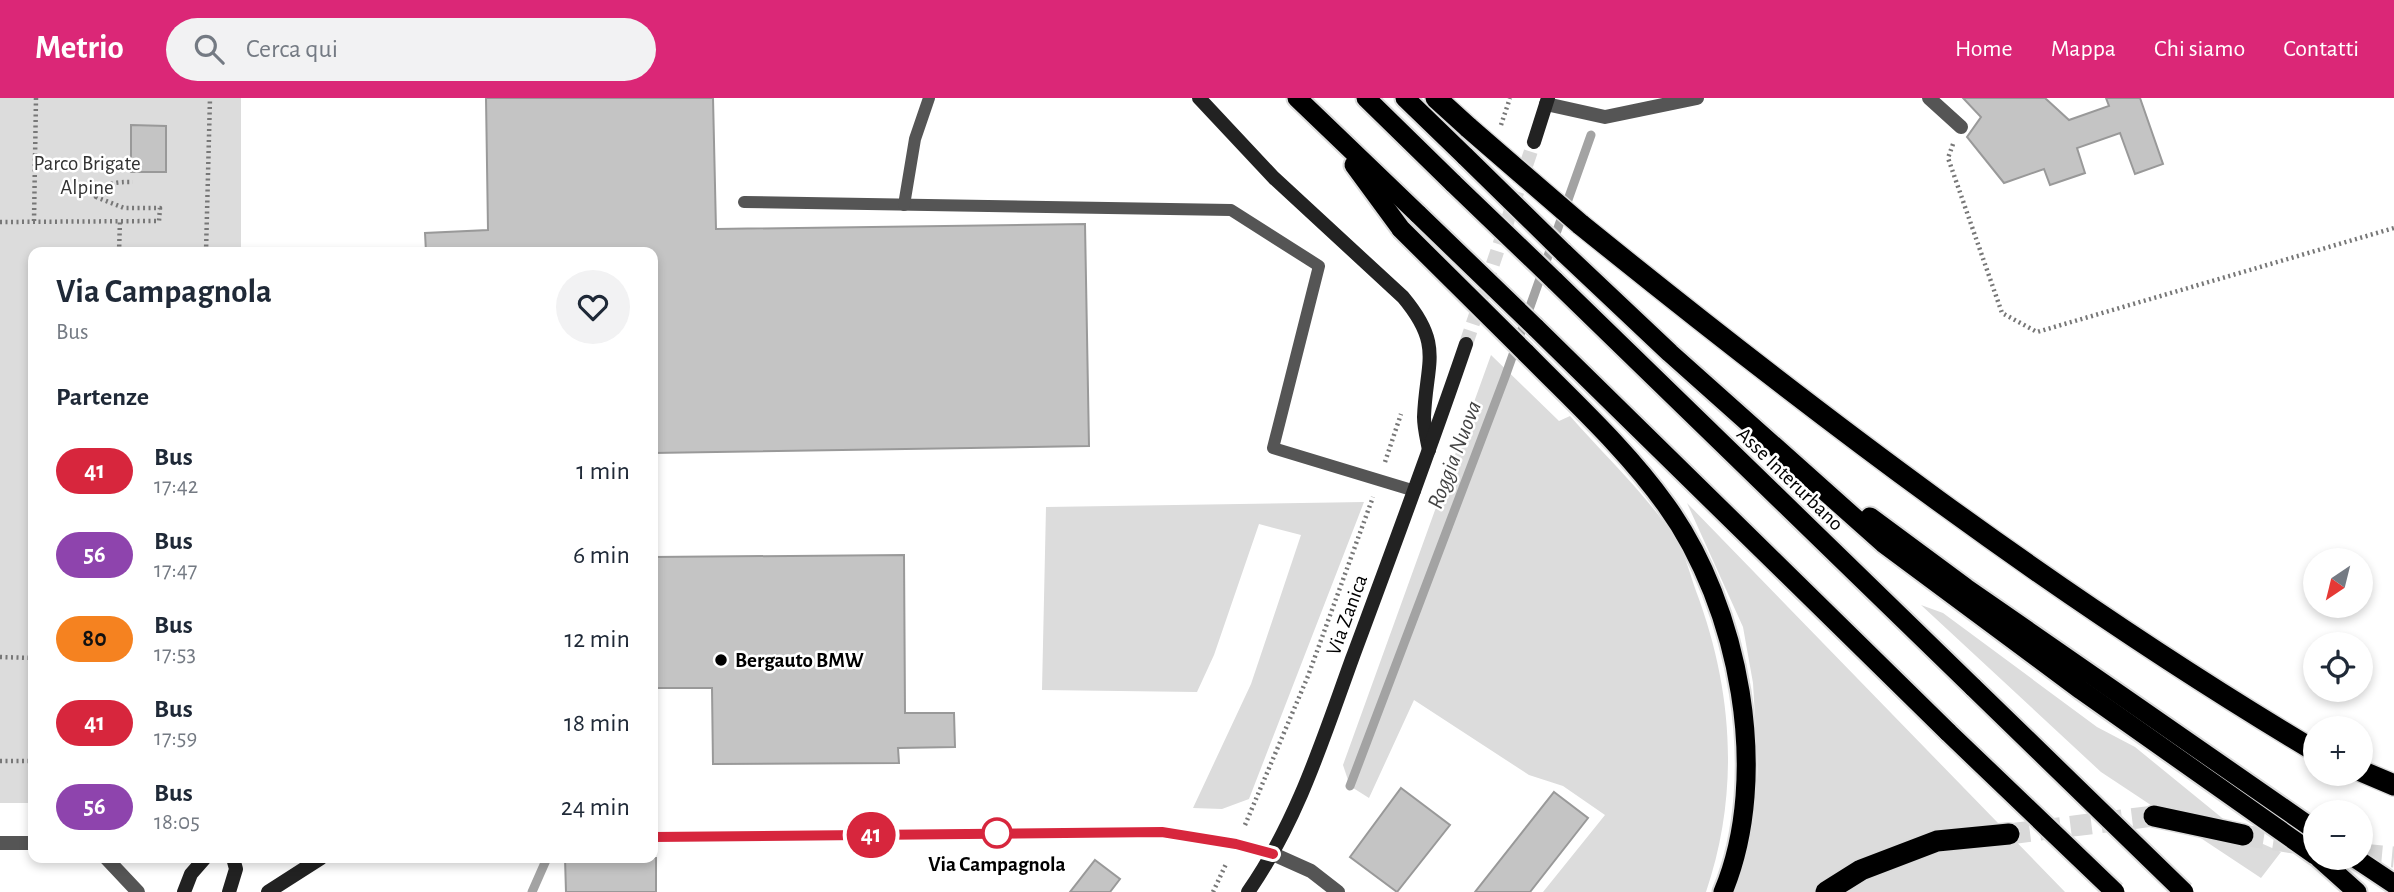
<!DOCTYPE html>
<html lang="it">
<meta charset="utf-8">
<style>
:root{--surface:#fff;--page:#f2f2f3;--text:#1f2937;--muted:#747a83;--accent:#db2777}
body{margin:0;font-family:"Alegreya Sans",sans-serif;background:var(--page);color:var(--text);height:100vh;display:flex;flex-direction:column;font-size:26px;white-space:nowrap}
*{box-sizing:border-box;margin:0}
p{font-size:23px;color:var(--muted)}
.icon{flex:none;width:38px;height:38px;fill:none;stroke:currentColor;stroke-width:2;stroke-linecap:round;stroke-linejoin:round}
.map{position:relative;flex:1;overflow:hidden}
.panel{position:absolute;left:28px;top:149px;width:630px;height:616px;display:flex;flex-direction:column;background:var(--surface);border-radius:14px;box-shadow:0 4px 10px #0003}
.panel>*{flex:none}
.badge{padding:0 14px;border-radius:23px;font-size:24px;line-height:46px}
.needle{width:46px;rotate:215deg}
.controls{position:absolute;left:2303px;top:450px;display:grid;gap:14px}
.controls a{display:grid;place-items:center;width:70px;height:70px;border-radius:50%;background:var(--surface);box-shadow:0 4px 10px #0003;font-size:35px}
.map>.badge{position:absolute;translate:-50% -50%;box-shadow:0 0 0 4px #fff}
h2{padding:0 28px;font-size:26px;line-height:63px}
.round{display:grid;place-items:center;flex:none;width:74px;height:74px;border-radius:37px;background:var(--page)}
.headline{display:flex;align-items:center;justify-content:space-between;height:119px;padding:0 28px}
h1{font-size:33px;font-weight:700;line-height:52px}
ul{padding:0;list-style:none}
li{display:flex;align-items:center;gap:21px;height:84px;padding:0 28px}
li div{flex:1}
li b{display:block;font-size:26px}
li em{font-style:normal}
li .badge{min-width:77px;font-weight:700;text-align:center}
header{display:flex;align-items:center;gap:42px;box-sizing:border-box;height:98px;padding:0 35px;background:var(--accent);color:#fff}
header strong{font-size:33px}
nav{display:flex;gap:38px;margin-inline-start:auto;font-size:24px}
.search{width:490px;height:63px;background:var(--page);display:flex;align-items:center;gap:18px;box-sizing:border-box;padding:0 24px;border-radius:38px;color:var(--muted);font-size:26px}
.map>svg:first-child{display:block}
.green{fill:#dcdcdc}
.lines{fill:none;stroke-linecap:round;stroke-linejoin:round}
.stream{stroke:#a3a3a3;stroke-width:9}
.building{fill:#c4c4c4;stroke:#999;stroke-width:2}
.secondary-tunnel{stroke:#d9d9d9;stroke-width:14;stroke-dasharray:14 7;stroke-linecap:butt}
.motorway-tunnel{stroke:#d9d9d9;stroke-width:21;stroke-dasharray:21 10;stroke-linecap:butt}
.trunk-casing{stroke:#dbdbdb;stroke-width:23}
.motorway-casing{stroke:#dbdbdb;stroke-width:24}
.path{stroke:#777;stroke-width:4.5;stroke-dasharray:2 3.5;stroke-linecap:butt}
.service{stroke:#555;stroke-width:12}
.minor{stroke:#555;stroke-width:14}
.secondary{stroke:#222;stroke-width:14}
.trunk{stroke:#000;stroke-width:19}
.motorway{stroke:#000;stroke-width:21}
.trunk-bridge-casing{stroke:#dbdbdb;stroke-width:23;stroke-linecap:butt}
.motorway-bridge-casing{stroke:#dbdbdb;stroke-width:24;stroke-linecap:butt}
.trunk-bridge{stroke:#000;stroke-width:19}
.motorway-bridge{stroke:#000;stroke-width:21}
.line-casing{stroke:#fff;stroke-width:16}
.line{stroke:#d7263d;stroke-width:10}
.poi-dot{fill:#000;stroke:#fff;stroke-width:2.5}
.stop-dot{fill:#fff;stroke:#d7263d;stroke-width:3.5}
.labels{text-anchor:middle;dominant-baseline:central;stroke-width:5;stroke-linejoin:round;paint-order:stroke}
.park-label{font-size:21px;fill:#333;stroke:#fff}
.street-label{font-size:21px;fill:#000;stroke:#fff}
.poi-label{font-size:21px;font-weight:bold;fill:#000;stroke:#fff;text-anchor:start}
.stop-label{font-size:21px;font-weight:bold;fill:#000;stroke:#fff}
.water-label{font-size:23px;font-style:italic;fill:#444;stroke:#fff}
</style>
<header>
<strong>Metrio</strong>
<div class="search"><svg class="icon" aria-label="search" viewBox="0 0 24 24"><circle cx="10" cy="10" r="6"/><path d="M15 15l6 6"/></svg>Cerca qui</div>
<nav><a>Home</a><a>Mappa</a><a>Chi siamo</a><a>Contatti</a></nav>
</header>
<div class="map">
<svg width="2394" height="794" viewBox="0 0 2394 794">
<rect width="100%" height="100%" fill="#fff"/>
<g class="green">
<polygon points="0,0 241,0 241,154 33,154 33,705 0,705"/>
<path d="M1491,257L1559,323L1570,318C1606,359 1648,398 1677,443C1686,458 1690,477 1696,493C1733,591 1740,694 1706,794H1543L1605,717L1563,688L1529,677L1414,602L1369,700L1350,688L1343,667Z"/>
<polygon points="1364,404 1249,701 1222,711 1193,710 1251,586 1301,437 1259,426 1214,557 1197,594 1042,592 1046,409"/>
<polygon points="1687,405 2065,794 1735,794 1754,722 1758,670 1753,585 1743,529"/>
<polygon points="1921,507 1943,515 2097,629 2135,649 2243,737 2281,754 2261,780 2101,674"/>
</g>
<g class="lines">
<g class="stream">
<polyline points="1350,688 1505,279 1591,37"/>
<polyline points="532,794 547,760"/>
</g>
</g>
<g class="building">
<polygon points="486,0 713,0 716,131 1085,126 1089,348 653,355 653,154 426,154 425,135 488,132"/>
<polygon points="1963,0 2045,0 2069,22 2109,8 2106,0 2140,0 2163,66 2135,76 2120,35 2077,50 2085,75 2050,87 2044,71 2004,85 1967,39 1981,19"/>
<polygon points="131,27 166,28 166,74 131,74"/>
<polygon points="904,457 905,615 954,615 955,649 898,650 899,665 713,666 712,590 653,590 653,459"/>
<polygon points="1401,690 1450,727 1397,794 1350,759"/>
<polygon points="1554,694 1588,720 1530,794 1475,794"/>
<polygon points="565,760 656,760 656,794 566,794"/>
<polygon points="1095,762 1120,781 1110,794 1070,794"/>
</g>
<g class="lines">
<polyline class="secondary-tunnel" points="1466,246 1534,44"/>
<g class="motorway-tunnel">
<polyline points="2009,736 2154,718"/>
<polyline points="2243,737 2306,747"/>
<polyline points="2361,756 2394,759"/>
</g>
<g class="trunk-casing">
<g id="trunk">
<polyline points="1297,0 1419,117"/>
<polyline points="1366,0 1454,86"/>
<polyline points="1405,0 1466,59"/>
<polyline points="1354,67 1401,131"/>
<polyline points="1563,154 1670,255 1883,445 2081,592 2315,757"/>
<polyline points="1554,182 1974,590"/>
<polyline points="1535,229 1949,635"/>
<path d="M1525,254C1573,303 1626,351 1666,407C1739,508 1772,677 1723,794"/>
<polyline points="1870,419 1966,490 2315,732"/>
<polyline points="2319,760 2357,794"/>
<polyline points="2355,760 2394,786"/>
</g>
</g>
<g class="motorway-casing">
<g id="motorway">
<polyline points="1436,0 1469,30"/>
<path d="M1580,126C1815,316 2055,498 2315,653"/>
<polyline points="2361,673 2394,687"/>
<polyline points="2154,718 2243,737"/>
<polyline points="1826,794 1861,772 1937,743 2009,736"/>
</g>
</g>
<g class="path">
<polyline points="1501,27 1510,0"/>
<polyline points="1953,46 1948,60 2002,215 2037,234 2394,130"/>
<polyline points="34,123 36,0"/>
<path d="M0,124L159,123L160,110H124L96,99C105,84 116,84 133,84"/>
<polyline points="119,154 120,123"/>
<polyline points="206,154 210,0"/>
<polyline points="1385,364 1401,316"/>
<polyline points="0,559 33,560"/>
<polyline points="0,663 33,663"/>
<polyline points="1245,727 1308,578 1373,399"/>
<polyline points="1213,794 1226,766"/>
</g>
<g class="service">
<polyline points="744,104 1231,112 1319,168 1273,350 1415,393"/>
<polyline points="904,107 915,41 929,0"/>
</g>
<g class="minor">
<polyline points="1929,0 1961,29"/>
<polyline points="1546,6 1605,19 1697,0"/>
<polyline points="0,745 33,745"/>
<polyline points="1273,756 1311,773 1338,794"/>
<polyline points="106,760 138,794"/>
</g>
<g class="secondary">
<path d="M1199,0L1274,80L1403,199C1444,248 1426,264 1424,319C1424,330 1427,341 1429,352"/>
<polyline points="1534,44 1548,0"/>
<polyline points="653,739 1162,734 1236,746 1273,756"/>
<polyline points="184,794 191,776 205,760"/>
<polyline points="229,794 236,771 233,760"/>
<polyline points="268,794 321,760"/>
<path d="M1248,794C1297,724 1323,641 1352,561C1391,456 1430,352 1466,246"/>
</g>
<use href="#trunk" class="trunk"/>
<use href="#motorway" class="motorway"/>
<g class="trunk-bridge-casing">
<g id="trunk-bridge">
<polyline points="1466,59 1563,154"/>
<polyline points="1454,86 1554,182"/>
<polyline points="1419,117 1535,229"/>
<polyline points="1401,131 1525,254"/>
<polyline points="1974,590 2184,794"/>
<polyline points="1949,635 2115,794"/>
</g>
</g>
<g class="motorway-bridge-casing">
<polyline id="motorway-bridge" points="1469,30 1580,126"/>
</g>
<use href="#trunk-bridge" class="trunk-bridge"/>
<use href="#motorway-bridge" class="motorway-bridge"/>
</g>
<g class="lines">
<g class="line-casing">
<polyline id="line" points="653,739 1162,734 1236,746 1273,756"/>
</g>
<use href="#line" class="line"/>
</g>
<circle class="poi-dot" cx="721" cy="562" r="7"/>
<circle class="stop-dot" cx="997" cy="735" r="14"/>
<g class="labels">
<g class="park-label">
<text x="87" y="65">Parco Brigate<tspan x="87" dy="24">Alpine</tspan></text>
</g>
<g class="street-label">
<text transform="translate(1790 381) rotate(44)">Asse Interurbano</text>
<text transform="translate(1347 517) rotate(-70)">Via Zanica</text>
</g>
<g class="poi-label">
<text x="735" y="562">Bergauto BMW</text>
</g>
<g class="stop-label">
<text x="997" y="766">Via Campagnola</text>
</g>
<g class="water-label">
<text transform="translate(1455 357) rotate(-69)">Roggia Nuova</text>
</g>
</g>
</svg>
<div class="controls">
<a><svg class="needle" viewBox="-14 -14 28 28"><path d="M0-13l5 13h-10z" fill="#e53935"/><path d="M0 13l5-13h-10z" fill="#747a83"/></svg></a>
<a><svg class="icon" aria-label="locate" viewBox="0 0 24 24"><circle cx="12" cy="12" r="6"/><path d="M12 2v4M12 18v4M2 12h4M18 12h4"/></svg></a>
<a>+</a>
<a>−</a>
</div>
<b class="badge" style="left:871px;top:737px;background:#d7263d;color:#fff">41</b>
<section class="panel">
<div class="headline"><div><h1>Via Campagnola</h1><p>Bus</p></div><a class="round"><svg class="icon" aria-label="heart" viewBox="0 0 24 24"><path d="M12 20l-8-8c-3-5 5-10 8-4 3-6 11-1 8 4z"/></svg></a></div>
<h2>Partenze</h2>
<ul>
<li><span class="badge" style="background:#d7263d;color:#fff">41</span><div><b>Bus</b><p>17:42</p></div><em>1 min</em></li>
<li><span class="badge" style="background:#8e44ad;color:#fff">56</span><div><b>Bus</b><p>17:47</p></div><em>6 min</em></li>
<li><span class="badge" style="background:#f58220;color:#111">80</span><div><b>Bus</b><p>17:53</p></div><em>12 min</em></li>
<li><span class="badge" style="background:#d7263d;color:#fff">41</span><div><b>Bus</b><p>17:59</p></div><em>18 min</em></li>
<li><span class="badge" style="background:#8e44ad;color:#fff">56</span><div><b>Bus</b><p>18:05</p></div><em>24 min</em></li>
</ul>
</section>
</div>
